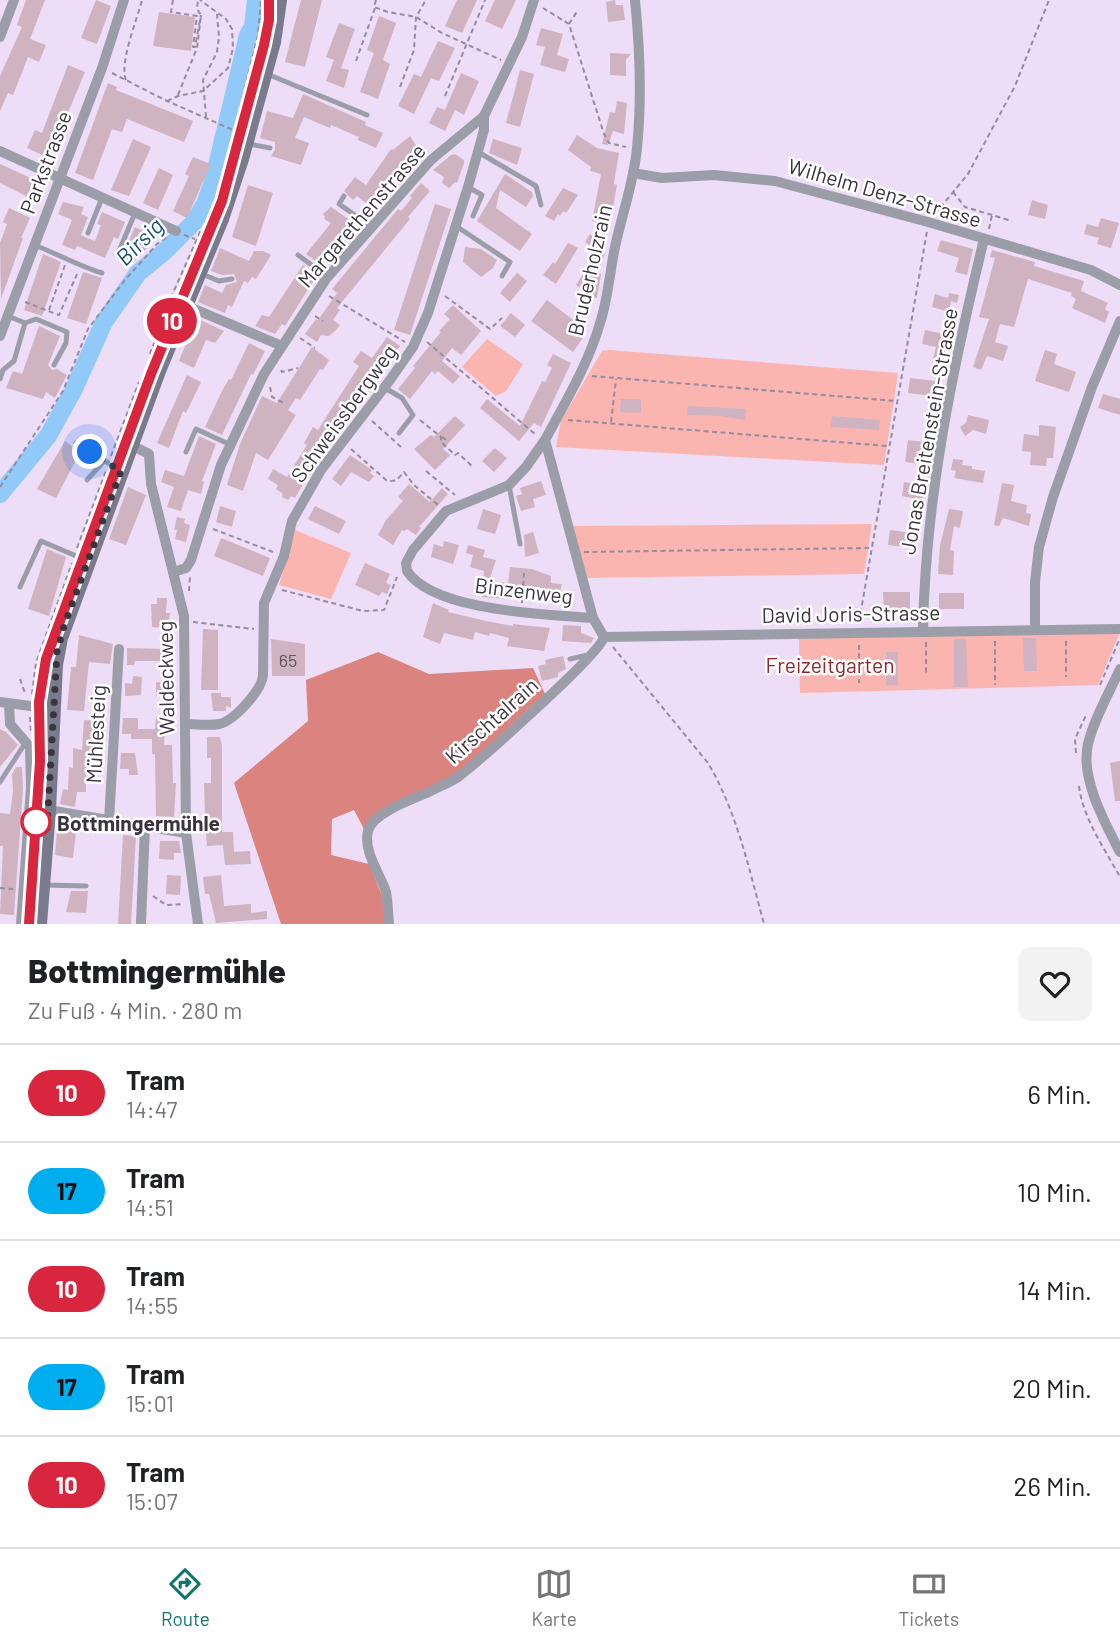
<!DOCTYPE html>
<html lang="de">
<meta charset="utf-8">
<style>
:root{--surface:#fff;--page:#f2f2f2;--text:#202124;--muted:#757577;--line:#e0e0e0;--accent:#0f766e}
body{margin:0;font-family:Barlow,sans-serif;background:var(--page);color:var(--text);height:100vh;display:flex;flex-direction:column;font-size:26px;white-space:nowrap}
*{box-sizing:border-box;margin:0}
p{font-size:23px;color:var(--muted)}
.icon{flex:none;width:38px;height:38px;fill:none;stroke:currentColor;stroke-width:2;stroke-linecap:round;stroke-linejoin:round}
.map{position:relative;height:924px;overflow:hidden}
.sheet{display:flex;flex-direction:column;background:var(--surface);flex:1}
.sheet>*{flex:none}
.badge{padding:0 14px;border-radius:23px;font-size:24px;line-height:46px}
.you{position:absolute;width:35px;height:35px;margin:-18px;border:5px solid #fff;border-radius:50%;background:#1a73e8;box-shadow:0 0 0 10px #1a73e833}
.map>.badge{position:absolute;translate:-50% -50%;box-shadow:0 0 0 4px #fff}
.round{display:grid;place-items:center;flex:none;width:74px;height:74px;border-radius:14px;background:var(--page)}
.headline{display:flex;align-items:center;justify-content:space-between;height:119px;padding:0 28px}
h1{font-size:33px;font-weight:800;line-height:52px}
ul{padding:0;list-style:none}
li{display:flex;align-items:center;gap:21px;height:98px;padding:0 28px;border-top:2px solid var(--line)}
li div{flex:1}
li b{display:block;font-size:26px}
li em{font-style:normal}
li .badge{min-width:77px;font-weight:700;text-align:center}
.tab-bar{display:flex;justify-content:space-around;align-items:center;height:98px;border-top:2px solid var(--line);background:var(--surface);font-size:19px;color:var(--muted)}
.tab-bar a{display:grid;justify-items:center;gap:4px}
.tab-bar .current{color:var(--accent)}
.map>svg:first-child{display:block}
.built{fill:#e5d0ef}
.green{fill:#fab5b0}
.forest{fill:#db837f}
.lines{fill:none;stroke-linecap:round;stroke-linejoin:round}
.river{stroke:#91caf8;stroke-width:18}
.building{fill:#d0b3c0}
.path{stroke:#978c9e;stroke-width:2;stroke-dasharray:5 3.5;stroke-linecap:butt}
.service{stroke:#9b9da9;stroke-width:5}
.minor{stroke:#9b9da9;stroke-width:10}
.secondary{stroke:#797b8c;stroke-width:16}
.tram{stroke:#958a9c;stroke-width:2}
.line-casing{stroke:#fff;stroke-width:16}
.line{stroke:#d7263d;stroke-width:10}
.walk{stroke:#3a343e;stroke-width:7;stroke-dasharray:0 12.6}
.stop-dot{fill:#fff;stroke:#d7263d;stroke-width:3.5}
.labels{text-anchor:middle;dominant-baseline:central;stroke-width:5;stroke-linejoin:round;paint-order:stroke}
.number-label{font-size:18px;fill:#60545e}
.street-label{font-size:21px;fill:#3a343e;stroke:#fff}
.park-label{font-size:21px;fill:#8e262a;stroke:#fff}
.stop-label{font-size:21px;font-weight:bold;fill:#3a343e;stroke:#fff;text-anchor:start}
.water-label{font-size:23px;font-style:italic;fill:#194f74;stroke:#fff}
</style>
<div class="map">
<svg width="1120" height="924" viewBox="0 0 1120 924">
<rect width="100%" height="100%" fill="#edddf7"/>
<polygon class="built" points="59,606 66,608 48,661 43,691 41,724 43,782 34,924 20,924 34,763 32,715 34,682 47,634"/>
<g class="green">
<polygon points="487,339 523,364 506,391 496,396 462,367"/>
<polygon points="609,350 898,373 884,465 556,447 561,421 602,351"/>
<polygon points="872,524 864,574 581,578 567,526"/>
<polygon points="295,530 351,553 331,599 279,585"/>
<polygon points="1120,632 1098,685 800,693 799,636"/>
</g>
<polygon class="forest" points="378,652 429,674 533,668 545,694 452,779 364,829 354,810 332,819 331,855 369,864 386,905 388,924 281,924 234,783 308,721 306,680"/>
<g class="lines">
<polyline class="river" points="0,494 48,436 73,391 104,322 138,273 164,252 194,222 205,204 213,182 248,35 253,27 256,0"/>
</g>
<g class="building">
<polygon points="26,0 45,0 30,39 46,45 39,62 28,57 13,95 8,93 0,111 0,76 22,27 17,25"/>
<polygon points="96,0 111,6 97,44 81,38"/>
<polygon points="301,0 322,0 305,67 285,62"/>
<polygon points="457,0 477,0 462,33 445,26"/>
<polygon points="495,0 516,0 502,29 485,21"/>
<polygon points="615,0 616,5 623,5 625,20 608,22 606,2"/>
<polygon points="159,12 195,17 191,51 153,46"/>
<polygon points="379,16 396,23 383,60 390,64 378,99 360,92 374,53 367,50"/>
<polygon points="339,23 355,29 341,68 349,70 344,88 326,81 334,60 326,57"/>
<polygon points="541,28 563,34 557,55 569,59 565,72 540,65 545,47 536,45"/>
<polygon points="438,41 455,48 439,81 431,78 414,114 398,106 414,74 421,77"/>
<polygon points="610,53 631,54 626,60 626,76 610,75"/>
<polygon points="68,65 85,72 49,158 27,148 35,130 42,133"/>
<polygon points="520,70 534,74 520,127 506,123"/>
<polygon points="461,73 479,81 464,115 455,110 445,131 429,123 437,107 445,110"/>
<polygon points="108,83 117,87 116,90 193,121 184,142 127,119 122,132 112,129 93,180 75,173"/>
<polygon points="303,94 366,122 365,125 383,133 376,148 358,140 359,137 331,125 330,128 304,117 295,138 309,143 301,165 271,156 275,150 275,142 260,138 267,111 293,118"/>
<polygon points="617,101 627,103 624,134 613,131 608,145 602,144 610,112 615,113"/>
<polygon points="577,135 597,148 619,153 614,182 614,184 617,185 609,229 595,226 598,222 592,221 601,174 590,171 591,167 568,150"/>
<polygon points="410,136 421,153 400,175 398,174 371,207 357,196 353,200 344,191 355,177 366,185 391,149 393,150"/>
<polygon points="133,139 151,147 129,196 111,190"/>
<polygon points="493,139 522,148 517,165 489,153"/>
<polygon points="455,154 464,160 464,163 457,183 455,182 449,188 442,183 444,177 433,170 451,155"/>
<polygon points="193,157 211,164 187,218 173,211 189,176 185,174"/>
<polygon points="0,164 35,180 28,197 0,183"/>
<polygon points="159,168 173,175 158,210 143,203"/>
<polygon points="505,174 532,192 533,196 526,207 500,190 496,208 532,234 520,251 477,221"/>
<polygon points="421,183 430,191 408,217 410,219 337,308 340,310 333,320 340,325 335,331 329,336 321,335 317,342 305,334 316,319 318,320 337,293 332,289 398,209 401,211 412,198 410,196"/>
<polygon points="248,185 273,193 256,246 232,237"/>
<polygon points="563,188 578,195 566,213 563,211 560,216 558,214 554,221 545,216"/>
<polygon points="1032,200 1048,205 1045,219 1028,215"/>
<polygon points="63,202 84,207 81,214 88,217 81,235 87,238 95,241 101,225 97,224 102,212 125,222 118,239 114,237 105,258 77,246 75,250 62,245 72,220 58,214"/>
<polygon points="435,204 451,209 410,335 394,330"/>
<polygon points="331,207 354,223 322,266 306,254 331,223 324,219 325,217 323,214"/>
<polygon points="9,208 30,218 21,238 23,238 1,299 0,243 7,224 3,222"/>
<polygon points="1101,218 1119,223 1111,248 1097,244 1099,238 1084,234 1087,224 1098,227"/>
<polygon points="135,227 157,237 130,266 124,264 131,245 128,243"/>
<polygon points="590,234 604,243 599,250 605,254 598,271 601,274 597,298 587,297 587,292 576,285 598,251 585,242"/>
<polygon points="941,240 973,249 967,275 955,272 959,258 937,251"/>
<polygon points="568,243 578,248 556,284 543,275 553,262 555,264"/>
<polygon points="465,247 481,249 497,260 493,268 481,277 463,262"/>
<polygon points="220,248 249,261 254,251 263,251 271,255 256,279 252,277 248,283 244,281 232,307 228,305 225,313 198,302 205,285 222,293 226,285 237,282 234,274 222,275 211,271"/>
<polygon points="992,250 1035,262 1034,266 1084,281 1081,291 1108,303 1105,309 1109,312 1105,323 1072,308 1076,299 1071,296 1072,293 1028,279 1014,327 1000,324 995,342 1008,346 1003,361 987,356 981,370 973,367 989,319 979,317 995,258 990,257"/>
<polygon points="43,254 61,262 42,316 24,310"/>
<polygon points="303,265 316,277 285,326 282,324 275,334 255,326 262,315 269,317"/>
<polygon points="83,272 102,278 86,324 67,318"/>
<polygon points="517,273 527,281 510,302 500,293"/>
<polygon points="949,293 959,295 957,303 951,301 949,312 932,307 935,294 948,298"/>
<polygon points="547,300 585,329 582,333 585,335 573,352 531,321"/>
<polygon points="453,305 481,331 461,355 452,348 442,361 460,376 453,384 438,371 435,374 432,371 410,399 398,389 415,368 413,366 441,332 439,331 450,319 444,314"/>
<polygon points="511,313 525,325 515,337 500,326"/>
<polygon points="196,318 224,331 215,343 206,340 194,368 179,361"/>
<polygon points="39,326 60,336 48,365 52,370 57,369 67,375 55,398 46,392 43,399 6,388 13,371 22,374"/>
<polygon points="925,330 949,335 943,361 933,359 936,347 922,344"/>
<polygon points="387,337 400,346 379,375 376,373 365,389 363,388 338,431 335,428 295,498 291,496 288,500 282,497 282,493 276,489 278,485 268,479 273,469 287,477 307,445 304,443 313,427 318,430 359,366 353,362 361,351 372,358"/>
<polygon points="249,343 265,351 253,375 251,374 222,435 205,427 222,391 229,379 231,380"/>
<polygon points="312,347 329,360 323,370 320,369 300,400 296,398 288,410 296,415 268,460 256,453 243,491 227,485 240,444 262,396 277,403"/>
<polygon points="1045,350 1057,354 1054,364 1076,372 1069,392 1035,381"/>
<polygon points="553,354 571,363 541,427 534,423 519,441 480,408 487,399 520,426 542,381 545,382 552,368 547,365"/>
<polygon points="187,375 201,382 186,413 183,411 169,448 157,443"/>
<polygon points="910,378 935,381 933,396 908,393"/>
<polygon points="1103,394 1120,399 1120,415 1098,408"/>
<polygon points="621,399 641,399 641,413 620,412"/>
<polygon points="688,406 746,409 745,420 721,416 687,415"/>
<polygon points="968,415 989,420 986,434 973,430 965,436 960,427 966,423"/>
<polygon points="455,416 465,425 443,449 450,455 435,470 414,449 431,435 434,437"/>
<polygon points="832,416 880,420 879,430 831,427"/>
<polygon points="1039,425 1056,427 1053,458 1047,458 1046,466 1030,465 1031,452 1022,451 1024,434 1039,436"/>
<polygon points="199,436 216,444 202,481 204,482 201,494 188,490 181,511 167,507 174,487 161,482 165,470 184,476"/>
<polygon points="908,440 924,442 923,449 931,450 929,465 905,462"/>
<polygon points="65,441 80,452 56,498 37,489"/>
<polygon points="495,448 507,458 494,472 482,461"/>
<polygon points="350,455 372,470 370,473 374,476 369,482 351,472 341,486 332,479"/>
<polygon points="953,459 963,460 962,465 972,466 972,469 985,471 983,483 954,478 956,471 951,470"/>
<polygon points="541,481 546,495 533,499 535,507 521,511 516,496 522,494 520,488"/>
<polygon points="904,482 925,486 922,500 902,496"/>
<polygon points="1002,483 1014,485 1011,501 1027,505 1026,513 1031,514 1029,526 1003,518 999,526 994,525"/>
<polygon points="409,484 430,502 442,488 448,494 419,527 421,528 416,535 407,529 404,531 402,530 393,545 378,535 386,520 403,501 398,497"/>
<polygon points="128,487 146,495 126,545 109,539"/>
<polygon points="220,506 236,511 232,527 216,522"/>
<polygon points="315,506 346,521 339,534 308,519"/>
<polygon points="483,509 501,515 495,534 477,529"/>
<polygon points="949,509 963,511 960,528 954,526 950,550 954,551 953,575 938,574 940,545"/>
<polygon points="177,517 185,519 184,523 190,525 186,542 175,539 177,530 174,530"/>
<polygon points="890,530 913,533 911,548 888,545"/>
<polygon points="533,532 539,553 525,557 524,535"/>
<polygon points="221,538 270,558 263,576 214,556"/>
<polygon points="444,541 459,545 453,564 431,557 434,544 443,547"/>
<polygon points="468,545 485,550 483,557 496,560 489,581 508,583 506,599 482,597 484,571 470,567 473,555 466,553"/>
<polygon points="47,549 66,557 49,616 28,609"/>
<polygon points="365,563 390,574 386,583 391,585 387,594 382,592 379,596 355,585"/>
<polygon points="510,567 532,569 551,576 551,583 562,584 557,602 541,601 541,588 508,584"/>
<polygon points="883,592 910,592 910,611 884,612"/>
<rect x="939" y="593" width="25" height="16"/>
<polygon points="157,598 167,598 166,613 170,613 169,621 166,621 165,628 152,627 151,604 157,604"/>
<polygon points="433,603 449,610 448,612 486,621 513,626 513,624 550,628 544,651 507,646 509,638 490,633 489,636 475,632 473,640 444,633 440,644 423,637"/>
<polygon points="563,625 581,626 581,633 594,638 591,643 562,641"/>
<polygon points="203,629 218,630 218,690 201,690"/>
<polygon points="79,635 113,644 110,664 89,662 84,711 67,710 71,667 76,667"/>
<polygon points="1023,638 1036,638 1037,671 1024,671"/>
<polygon points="271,639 305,644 305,676 272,676"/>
<polygon points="954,639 966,639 968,687 954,687"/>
<polygon points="164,641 173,641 173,661 135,661 134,665 127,665 127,648 164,649"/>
<polygon points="886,652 898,652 898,685 886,686"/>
<polygon points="563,656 566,669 558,673 558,677 542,681 538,666 546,664 545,660"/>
<polygon points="133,676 142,677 141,695 125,696 125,683 132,684"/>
<polygon points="164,676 174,676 173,696 156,696 156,682 164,683"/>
<polygon points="211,693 221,693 221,697 231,697 231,708 226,706 226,711 213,711"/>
<polygon points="164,712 172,712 172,728 165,728 164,745 172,745 173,783 176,783 174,817 156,816 155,754 152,754 152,739 131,739 131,734 122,734 123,718 138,718 138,729 155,729 156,718 164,718"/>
<polygon points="84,720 105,722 104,738 94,737 91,772 86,773 86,792 77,792 75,807 60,804 63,789 68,790 69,767 73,768 73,748 82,750"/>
<polygon points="0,729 6,732 18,745 0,767"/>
<polygon points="207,737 220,737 222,746 222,832 233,832 234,852 250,851 251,864 225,865 223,845 207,846 205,823 194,823 194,821 205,816 204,783 211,783 211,758 207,758"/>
<polygon points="121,753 135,753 138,775 129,775 129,769 120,769"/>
<polygon points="1120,761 1120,801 1115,801 1110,763"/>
<polygon points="16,767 22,767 23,788 14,915 0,914 3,846 0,846 0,813 10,814 13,791 12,774"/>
<polygon points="58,820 77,823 73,858 55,855"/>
<polygon points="123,835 136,836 131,924 118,924"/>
<polygon points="160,841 179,841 181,853 174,853 174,860 159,859"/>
<polygon points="167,875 181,876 180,895 166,894"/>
<polygon points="221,875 224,906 251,904 251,913 267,911 267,919 216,923 209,894 205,894 203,877"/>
<polygon points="71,891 88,891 86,913 66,912"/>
</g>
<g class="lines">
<g class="path">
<polyline points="173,0 171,12 197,16 193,47 195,47 201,15"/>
<polyline points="376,0 374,7 388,12 416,17 442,33 501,60"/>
<polyline points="543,8 569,24 604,134 609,143 626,147"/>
<polyline points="569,24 578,10"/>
<polyline points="356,61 375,8"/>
<polyline points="112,73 167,101 233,130"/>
<path d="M126,80C119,63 137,20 142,0"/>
<polyline points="400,87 414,50 416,17 426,0"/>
<polyline points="178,95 197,48 201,15 197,9 198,0"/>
<polyline points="445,96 485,0"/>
<polyline points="167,101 178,96 203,91 228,68 233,48 232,29 226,19 200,0"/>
<polyline points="206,117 203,80 217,52 219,37 217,14"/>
<polyline points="232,139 258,35 261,0"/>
<polyline points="953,192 965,207 1012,221"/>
<polyline points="935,214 968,174 1015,86 1049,0"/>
<polyline points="989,229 992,215"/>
<polyline points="184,235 195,239"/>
<polyline points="329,296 405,342"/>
<polyline points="445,296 490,329 502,318"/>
<polyline points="25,302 59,315 77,274"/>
<polyline points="49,310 65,265"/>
<polyline points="315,316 323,321"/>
<polyline points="300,338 315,348"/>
<polyline points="427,342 535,434"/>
<polyline points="150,354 172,295 201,230"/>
<polyline points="281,370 282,372 298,368"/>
<polyline points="592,376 896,401"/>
<polyline points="270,387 272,397 284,403"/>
<polyline points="420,420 441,437 441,442 455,455 458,453 473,467"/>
<polyline points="568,420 887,446"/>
<polyline points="372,421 401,447"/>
<polyline points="611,422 616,379"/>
<polyline points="442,437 449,442"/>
<path d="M351,449L386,480C395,483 398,479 404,472L414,485L438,505"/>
<polyline points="111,456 139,382"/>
<polyline points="426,471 455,495"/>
<polyline points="0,487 63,391 88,329 125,280 157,244 167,237"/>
<polyline points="213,529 273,552"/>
<polyline points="77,548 106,471"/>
<polyline points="584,552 869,548"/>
<polyline points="282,590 363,611 384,610 397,577"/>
<polyline points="189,591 190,576"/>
<polyline points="522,603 524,573"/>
<polyline points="193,622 254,629"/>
<polyline points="859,622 927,231"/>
<polyline points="995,641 995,685"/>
<polyline points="1066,641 1066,677"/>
<polyline points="926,642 926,675"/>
<polyline points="859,645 859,683"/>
<path d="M613,647L708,763C737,812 749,869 764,924"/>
<polyline points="20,679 25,693"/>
<polyline points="1100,685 1120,638"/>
<polyline points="32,694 36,663 72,563"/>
<polyline points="30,717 31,733"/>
<polyline points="1076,753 1075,739 1086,715"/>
<path d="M1079,786C1083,819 1105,849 1120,877"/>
<polyline points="0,888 13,889"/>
<polyline points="153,896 166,905 183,904"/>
</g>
<g class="service">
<polyline points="267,74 367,115"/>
<polyline points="249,144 270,148"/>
<polyline points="478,152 536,186 541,205"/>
<polyline points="468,187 482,195 473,216"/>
<polyline points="344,196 339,204 372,227"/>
<polyline points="456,226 510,262 502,276"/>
<polyline points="88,233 102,198"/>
<path d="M34,245C58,254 79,266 102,273"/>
<polyline points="119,251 135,213"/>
<polyline points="298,255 328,277"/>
<polyline points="202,274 219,281 232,279"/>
<polyline points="8,316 25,323 36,319 67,332 66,343 54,365"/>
<polyline points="0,379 3,370 14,361 25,323"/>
<polyline points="385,388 402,398 413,415 399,433"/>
<polyline points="76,443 118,469"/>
<polyline points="186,452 196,429 231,445"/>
<polyline points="87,480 104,461"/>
<polyline points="509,485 520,544"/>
<polyline points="20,587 41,541 88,561"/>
<polyline points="570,659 588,655"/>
<polyline points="0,782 26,742"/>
<polyline points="45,885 86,886"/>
</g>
<g class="minor">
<polyline points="0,37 14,0"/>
<polyline points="0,151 176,231"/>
<polyline points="633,173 662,178 714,175 775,181 928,222 1091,270 1120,285"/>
<polyline points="185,305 282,346"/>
<polyline points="0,336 102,68 124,0"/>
<path d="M545,440L526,467L509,485L446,511L413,550L406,563L407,571C434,612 548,614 593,618"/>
<polyline points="131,445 149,454 151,484 184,616 186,833 198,924"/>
<polyline points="173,572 186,568 191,560 221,465 264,374 326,279 431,160 484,116 522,37 534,0"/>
<polyline points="1035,629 1035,582 1039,547 1053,497 1092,387 1120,321"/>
<path d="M923,631C925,499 953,367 984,239"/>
<path d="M604,637L593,618L545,440C566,401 589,363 601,320C608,297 610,271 615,247C622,214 634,182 637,148C642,99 640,49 635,0"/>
<polyline points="604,637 1120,629"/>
<path d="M1120,669C1109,693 1094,719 1088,744C1080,778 1105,823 1120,852"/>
<polyline points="0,702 53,709"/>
<polyline points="9,704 10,724 30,747 31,788 21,924"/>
<path d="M185,724C196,724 209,726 219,724C234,721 262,690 263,675L264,603L284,556L292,521L321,470L390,380L413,347L428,313L468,187L484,130V116"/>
<polyline points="48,810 186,833"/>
<polyline points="109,821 119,649"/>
<polyline points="141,923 145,826"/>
<path d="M389,924C388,914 388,902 386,892C380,873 363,852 368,831C372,813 413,799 429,792C438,787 449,783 458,777C479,761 600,654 604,637"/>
</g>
<polyline class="secondary" points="39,924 48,810 55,665 60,638 158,371 221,219 241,159 273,42 279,0"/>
<polyline class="tram" points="25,924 35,762 35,702 42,658 169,317 223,183 262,35 265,0"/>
</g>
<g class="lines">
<g class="line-casing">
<polyline id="line" points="29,924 40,762 39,702 46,659 151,374 222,201 264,45 269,20 269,0"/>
</g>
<use href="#line" class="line"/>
<polyline class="walk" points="36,822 47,828 57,652 64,626 121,471 90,452"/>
</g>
<circle class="stop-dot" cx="36" cy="822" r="14"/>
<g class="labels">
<g class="number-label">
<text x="288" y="660">65</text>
</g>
<g class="street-label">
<text transform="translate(45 162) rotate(-69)">Parkstrasse</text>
<text transform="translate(885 192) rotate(16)">Wilhelm Denz-Strasse</text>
<text transform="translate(361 215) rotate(-49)">Margarethenstrasse</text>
<text transform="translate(589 270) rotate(-77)">Bruderholzrain</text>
<text transform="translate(343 413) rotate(-54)">Schweissbergweg</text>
<text transform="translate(928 431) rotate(-80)">Jonas Breitenstein-Strasse</text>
<text transform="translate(524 590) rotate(7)">Binzenweg</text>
<text transform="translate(851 613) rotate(-1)">David Joris-Strasse</text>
<text transform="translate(165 678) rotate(-91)">Waldeckweg</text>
<text transform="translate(491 720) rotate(-42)">Kirschtalrain</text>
<text transform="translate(95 734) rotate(-87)">Mühlesteig</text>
</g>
<g class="park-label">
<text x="830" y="664">Freizeitgarten</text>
</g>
<g class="stop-label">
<text x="57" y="822">Bottmingermühle</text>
</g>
<g class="water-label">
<text transform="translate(139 241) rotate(-45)">Birsig</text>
</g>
</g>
</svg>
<div class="you" style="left:90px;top:452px"></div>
<b class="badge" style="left:172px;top:321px;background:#d7263d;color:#fff">10</b>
</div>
<section class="sheet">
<div class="headline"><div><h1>Bottmingermühle</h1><p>Zu Fuß · 4 Min. · 280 m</p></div><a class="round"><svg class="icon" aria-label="heart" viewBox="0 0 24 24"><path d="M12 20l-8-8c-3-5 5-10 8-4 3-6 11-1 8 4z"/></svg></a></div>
<ul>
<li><span class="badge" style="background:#d7263d;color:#fff">10</span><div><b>Tram</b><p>14:47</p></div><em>6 Min.</em></li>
<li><span class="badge" style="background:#00aeef;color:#111">17</span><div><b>Tram</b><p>14:51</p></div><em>10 Min.</em></li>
<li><span class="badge" style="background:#d7263d;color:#fff">10</span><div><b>Tram</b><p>14:55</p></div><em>14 Min.</em></li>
<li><span class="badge" style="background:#00aeef;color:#111">17</span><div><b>Tram</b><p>15:01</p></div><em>20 Min.</em></li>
<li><span class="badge" style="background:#d7263d;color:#fff">10</span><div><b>Tram</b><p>15:07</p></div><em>26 Min.</em></li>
</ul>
</section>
<nav class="tab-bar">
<a class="current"><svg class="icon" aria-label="directions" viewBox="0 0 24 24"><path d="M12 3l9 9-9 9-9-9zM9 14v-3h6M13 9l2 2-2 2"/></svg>Route</a>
<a><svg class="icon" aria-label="map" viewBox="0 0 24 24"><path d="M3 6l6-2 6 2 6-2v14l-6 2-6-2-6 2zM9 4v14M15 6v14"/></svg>Karte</a>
<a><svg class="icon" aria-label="tickets" viewBox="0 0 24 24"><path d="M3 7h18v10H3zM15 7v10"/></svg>Tickets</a>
</nav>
